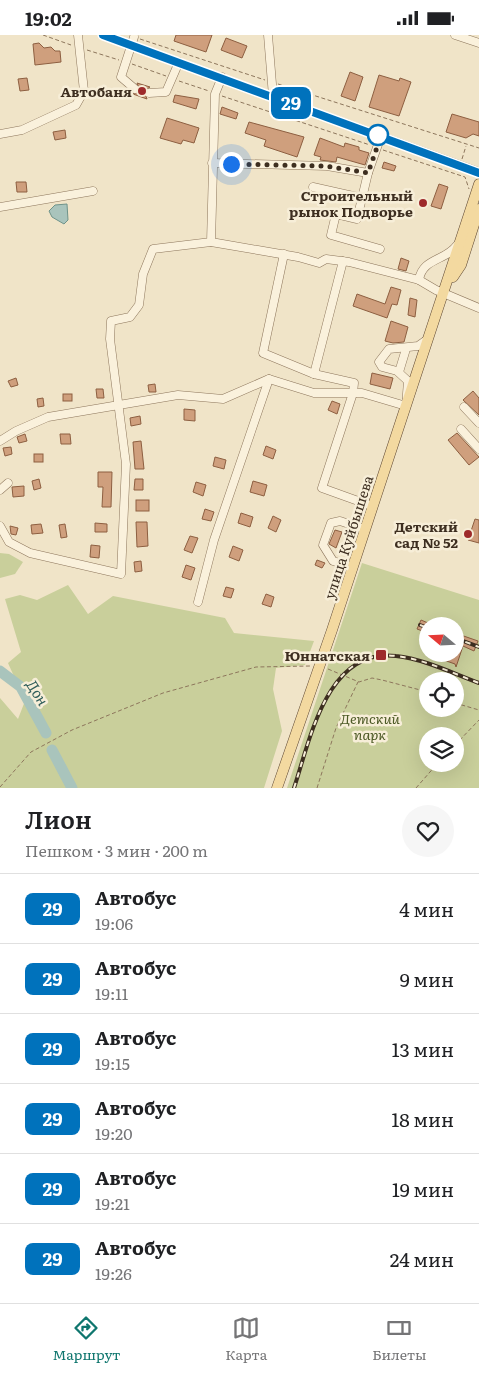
<!DOCTYPE html>
<html lang="ru">
<meta charset="utf-8">
<style>
:root{--surface:#fff;--page:#f6f6f6;--text:#202124;--muted:#757577;--line:#e0e0e0;--accent:#0f766e}
body{margin:0;font-family:Literata,serif;background:var(--page);color:var(--text);height:100vh;display:flex;flex-direction:column;font-size:19px;white-space:nowrap}
*{box-sizing:border-box;margin:0}
p{font-size:16px;color:var(--muted)}
.icon{flex:none;width:28px;height:28px;fill:none;stroke:currentColor;stroke-width:2;stroke-linecap:round;stroke-linejoin:round}
.map{position:relative;height:753px;overflow:hidden}
.sheet{display:flex;flex-direction:column;background:var(--surface);flex:1}
.sheet>*{flex:none}
.badge{padding:0 10px;border-radius:8px;font-size:18px;line-height:32px}
.needle{width:32px;rotate:289deg}
.fabs{position:absolute;left:419px;top:582px;display:grid;gap:10px}
.fabs a{display:grid;place-items:center;width:45px;height:45px;border-radius:50%;background:var(--surface);box-shadow:0 5px 20px #0002;font-size:25px}
.you{position:absolute;width:25px;height:25px;margin:-12px;border:4px solid #fff;border-radius:50%;background:#1a73e8;box-shadow:0 0 0 8px #1a73e833}
.map>.badge{position:absolute;translate:-50% -50%;box-shadow:0 0 0 2px #fff}
.round{display:grid;place-items:center;flex:none;width:52px;height:52px;border-radius:26px;background:var(--page)}
.headline{display:flex;align-items:center;justify-content:space-between;height:85px;padding:0 25px}
h1{font-size:24px;font-weight:600;line-height:38px}
ul{padding:0;list-style:none}
li{display:flex;align-items:center;gap:15px;height:70px;padding:0 25px;border-top:1px solid var(--line)}
li div{flex:1}
li b{display:block;font-size:19px}
li em{font-style:normal}
li .badge{min-width:55px;font-weight:700;text-align:center}
.status{display:flex;justify-content:space-between;align-items:center;height:35px;padding:0 25px;background:var(--surface);direction:ltr}
.status svg{height:14px;fill:currentColor}
.menu{display:flex;justify-content:space-around;align-items:center;height:70px;border-top:1px solid var(--line);background:var(--surface);font-size:14px;color:var(--muted)}
.menu a{display:grid;justify-items:center;gap:2px}
.menu .selected{color:var(--accent)}
.map>svg:first-child{display:block}
.green{fill:#c9cf9b;fill-rule:evenodd}
.water{fill:#a9c4bc;stroke:#6f938a}
.lines{fill:none;stroke-linecap:round;stroke-linejoin:round}
.river{stroke:#a9c4bc;stroke-width:11}
.building{fill:#cf9f7d;stroke:#8d5f41}
.minor-casing{stroke:#8d765c;stroke-width:9}
.major-casing{stroke:#5b4430;stroke-width:11}
.path{stroke:#8d765c;stroke-width:1;stroke-dasharray:4 2.5;stroke-linecap:butt}
.minor{stroke:#faf1dc;stroke-width:8}
.major{stroke:#f3d9a0;stroke-width:10}
.rail-casing{stroke:#3d2e20;stroke-width:4}
.rail{stroke:#f7eed8;stroke-width:2;stroke-dasharray:5.5;stroke-linecap:butt}
.line-casing{stroke:#fff;stroke-width:11}
.line{stroke:#0072bc;stroke-width:8}
.walk{stroke:#3d2e20;stroke-width:5;stroke-dasharray:0 9}
.poi-dot{fill:#9e2a2b;stroke:#f7eed8;stroke-width:2}
.stop-dot{fill:#fff;stroke:#0072bc;stroke-width:2.5}
.labels{text-anchor:middle;dominant-baseline:central;stroke-width:5;stroke-linejoin:round;paint-order:stroke}
.poi-label{font-size:14px;font-weight:bold;fill:#3d2e20;stroke:#f7eed8;text-anchor:end}
.street-label{font-size:14px;fill:#3d2e20;stroke:#f7eed8}
.park-label{font-size:14px;font-style:italic;fill:#4d5a26;stroke:#f7eed8}
.water-label{font-size:15px;font-style:italic;fill:#2f5d5a;stroke:#f7eed8}
</style>
<div class="status"><b>19:02</b><svg viewBox="0 0 49 12"><path d="M0 12V9h3v3zM5 12V6h3v6zM10 12V3h3v9zM15 12V0h3v12zM26 1h20v11H26zM47 4h2v5h-2z"/></svg></div>
<div class="map">
<svg width="479" height="753" viewBox="0 0 479 753">
<rect width="100%" height="100%" fill="#f0e4c8"/>
<g class="green">
<polygon points="0,518 9,519 23,527 15,539 0,543"/>
<path d="M362,528L479,565V753H287ZM428,591H455V619H428ZM428,646H455V674H428ZM428,701H455V729H428Z"/>
<polygon points="68,550 88,579 113,561 225,583 234,598 314,606 305,630 276,633 273,654 282,696 264,753 0,753 0,663 18,684 25,666 8,628 21,617 5,564 20,560 37,565"/>
</g>
<polygon class="water" points="67,169 68,185 64,189 52,182 49,176 55,170"/>
<g class="lines">
<g class="river">
<polyline points="0,636 21,652 46,698"/>
<polyline points="52,715 72,753"/>
</g>
</g>
<g class="building">
<polygon points="176,0 212,0 206,17 174,6"/>
<polygon points="226,3 247,11 242,23 221,15"/>
<polygon points="39,8 44,13 51,12 55,16 60,16 61,27 35,30 33,9"/>
<polygon points="350,37 363,42 355,66 341,61"/>
<polygon points="379,40 399,46 400,43 411,47 399,81 369,72"/>
<polygon points="27,43 29,55 20,56 18,44"/>
<polygon points="137,48 150,52 144,56 147,64 133,59 140,56"/>
<polygon points="175,60 199,64 196,74 173,67"/>
<polygon points="222,72 238,78 236,84 220,79"/>
<polygon points="452,79 479,87 479,101 473,99 466,103 446,97"/>
<polygon points="167,83 199,93 194,108 183,105 181,109 160,103"/>
<polygon points="249,87 304,102 297,122 264,111 266,105 245,98"/>
<polygon points="65,95 66,103 55,105 53,97"/>
<polygon points="320,103 344,112 345,108 359,112 359,115 369,118 365,130 337,122 336,127 320,125 321,122 314,120"/>
<polygon points="384,127 396,131 394,136 382,133"/>
<polygon points="16,147 26,147 27,157 17,157"/>
<polygon points="439,149 448,152 441,174 431,171"/>
<polygon points="401,223 409,226 406,236 398,234"/>
<polygon points="391,252 401,255 397,270 392,269 387,283 353,271 357,259 385,269"/>
<polygon points="410,263 417,265 415,282 408,280"/>
<polygon points="391,286 408,292 404,307 393,308 385,306"/>
<polygon points="372,338 393,343 390,354 370,349"/>
<polygon points="16,343 18,350 11,352 8,346"/>
<polygon points="155,349 156,357 149,357 148,350"/>
<polygon points="96,354 103,354 104,363 97,363"/>
<polygon points="473,356 479,363 479,380 463,365"/>
<rect x="63" y="359" width="9" height="7"/>
<polygon points="43,363 44,371 38,372 37,364"/>
<polygon points="332,366 340,369 337,379 328,375"/>
<polygon points="184,374 195,375 195,386 184,385"/>
<polygon points="140,381 141,389 131,391 130,383"/>
<polygon points="457,398 479,422 469,430 448,405"/>
<polygon points="25,399 27,406 19,408 17,402"/>
<polygon points="60,399 70,399 71,409 61,409"/>
<polygon points="141,406 144,434 135,434 133,407"/>
<polygon points="266,411 276,415 273,424 263,420"/>
<polygon points="11,412 12,419 5,421 3,413"/>
<rect x="34" y="419" width="9" height="8"/>
<polygon points="215,422 226,425 224,434 213,431"/>
<polygon points="98,437 112,437 111,472 102,472 103,452 98,452"/>
<polygon points="39,444 41,453 34,455 32,446"/>
<polygon points="135,444 143,444 143,455 134,455"/>
<polygon points="253,446 267,450 264,461 250,457"/>
<polygon points="196,447 206,450 203,461 193,457"/>
<polygon points="24,451 24,461 13,462 12,452"/>
<rect x="136" y="465" width="13" height="11"/>
<polygon points="205,474 214,477 211,486 202,484"/>
<polygon points="241,478 253,482 250,492 238,488"/>
<polygon points="273,481 281,485 276,497 268,493"/>
<polygon points="475,484 479,485 479,508 468,505"/>
<polygon points="136,487 147,487 148,511 137,512"/>
<polygon points="95,488 107,489 107,497 95,497"/>
<polygon points="41,489 43,498 32,499 31,490"/>
<polygon points="65,489 67,502 61,503 59,490"/>
<polygon points="10,491 18,493 16,500 11,499"/>
<polygon points="335,495 342,497 336,513 329,509"/>
<polygon points="190,501 198,503 192,518 184,515"/>
<polygon points="91,510 100,511 99,523 90,522"/>
<polygon points="233,511 243,515 239,526 229,522"/>
<polygon points="317,525 325,528 322,533 315,530"/>
<polygon points="141,526 142,536 135,537 134,527"/>
<polygon points="186,530 195,533 191,545 182,542"/>
<polygon points="226,552 234,554 231,563 223,561"/>
<polygon points="266,559 274,562 271,572 262,569"/>
<polygon points="421,585 428,588 428,598 417,594"/>
<polygon points="455,598 478,606 474,616 463,611 456,632 455,629 438,623 439,619 455,619"/>
</g>
<g class="lines">
<g class="minor-casing">
<g id="minor">
<polyline points="103,0 479,137"/>
<polyline points="268,0 273,61"/>
<polyline points="455,0 479,8"/>
<polyline points="134,2 121,42 135,54"/>
<polyline points="149,58 166,57 179,27"/>
<polyline points="0,99 22,95 76,70 84,56 78,0"/>
<polyline points="212,128 327,131 368,138 381,101"/>
<polyline points="368,138 357,184 336,179 331,200 380,214"/>
<polyline points="313,152 362,163"/>
<polyline points="0,172 93,156"/>
<polyline points="211,207 298,222 319,228 326,224 349,227 419,245 436,255 479,273"/>
<polyline points="284,219 263,318 314,339"/>
<polyline points="343,226 314,339 354,348 353,358 322,453 372,471"/>
<path d="M419,245C422,223 446,226 457,210"/>
<polyline points="399,337 406,314"/>
<polyline points="464,372 479,388"/>
<polyline points="461,394 479,414"/>
<polyline points="0,406 16,396 48,382 178,360 223,364 269,344 314,358 362,358 406,371 408,346 397,336 382,332 379,327 389,314 418,311 428,304"/>
<polyline points="0,455 8,448"/>
<polyline points="0,491 9,507 30,518 121,539 126,429 110,304 111,286 130,282 139,270 143,239 153,214 211,207 215,59 222,42"/>
<polyline points="352,532 333,526 323,510 331,488 340,486 364,494"/>
<polyline points="198,567 214,505 269,344"/>
</g>
</g>
<g class="major-casing">
<g id="major">
<polyline points="453,242 461,230 479,174"/>
<polyline points="277,753 332,595 479,149"/>
</g>
</g>
<g class="path">
<polyline points="43,0 71,10"/>
<polyline points="140,4 265,45"/>
<polyline points="87,15 119,25"/>
<polyline points="132,29 166,41"/>
<polyline points="179,46 209,56"/>
<polyline points="278,49 479,113"/>
<polyline points="222,61 370,110"/>
<polyline points="383,115 465,142 469,154"/>
<polyline points="462,124 466,111"/>
<polyline points="328,634 359,647 372,643 382,645 428,657"/>
<polyline points="455,668 479,675"/>
<polyline points="455,710 479,685"/>
<polyline points="0,752 31,717 72,695 163,658 256,632 310,631"/>
<polyline points="317,753 336,693 358,647"/>
<polyline points="416,753 437,729"/>
</g>
<use href="#minor" class="minor"/>
<use href="#major" class="major"/>
<g class="rail-casing">
<g id="rail">
<polyline points="420,590 428,593"/>
<polyline points="455,603 479,612"/>
<path d="M294,753C310,705 327,612 396,621C424,624 452,638 479,648"/>
</g>
</g>
<use href="#rail" class="rail"/>
</g>
<g class="lines">
<g class="line-casing">
<polyline id="line" points="103,0 479,138"/>
</g>
<use href="#line" class="line"/>
<polyline class="walk" points="231,129 326,131 368,138 381,101 378,100"/>
</g>
<g class="poi-dot">
<circle cx="142" cy="56" r="5"/>
<circle cx="423" cy="168" r="5"/>
<circle cx="468" cy="499" r="5"/>
<rect x="375" y="614" width="12" height="12" rx="2.5"/>
</g>
<circle class="stop-dot" cx="378" cy="100" r="10"/>
<g class="labels">
<g class="poi-label">
<text x="132" y="56">Автобаня</text>
<text x="413" y="160">Строительный<tspan x="413" dy="16">рынок Подворье</tspan></text>
<text x="458" y="491">Детский<tspan x="458" dy="16">сад № 52</tspan></text>
<text x="370" y="620">Юннатская</text>
</g>
<g class="street-label">
<text transform="translate(348 502) rotate(-72)">улица Куйбышева</text>
</g>
<g class="park-label">
<text x="370" y="683">Детский<tspan x="370" dy="16">парк</tspan></text>
</g>
<g class="water-label">
<text transform="translate(38 657) rotate(57)">Дон</text>
</g>
</g>
</svg>
<div class="fabs">
<a><svg class="needle" viewBox="-14 -14 28 28"><path d="M0-13l5 13h-10z" fill="#e53935"/><path d="M0 13l5-13h-10z" fill="#757577"/></svg></a>
<a><svg class="icon" aria-label="locate" viewBox="0 0 24 24"><circle cx="12" cy="12" r="6"/><path d="M12 2v4M12 18v4M2 12h4M18 12h4"/></svg></a>
<a><svg class="icon" aria-label="layers" viewBox="0 0 24 24"><path d="M12 4l9 5-9 5-9-5zM3 14l9 5 9-5"/></svg></a>
</div>
<div class="you" style="left:231px;top:129px"></div>
<b class="badge" style="left:291px;top:68px;background:#0072bc;color:#fff">29</b>
</div>
<section class="sheet">
<div class="headline"><div><h1>Лион</h1><p>Пешком · 3 мин · 200 m</p></div><a class="round"><svg class="icon" aria-label="heart" viewBox="0 0 24 24"><path d="M12 20l-8-8c-3-5 5-10 8-4 3-6 11-1 8 4z"/></svg></a></div>
<ul>
<li><span class="badge" style="background:#0072bc;color:#fff">29</span><div><b>Автобус</b><p>19:06</p></div><em>4 мин</em></li>
<li><span class="badge" style="background:#0072bc;color:#fff">29</span><div><b>Автобус</b><p>19:11</p></div><em>9 мин</em></li>
<li><span class="badge" style="background:#0072bc;color:#fff">29</span><div><b>Автобус</b><p>19:15</p></div><em>13 мин</em></li>
<li><span class="badge" style="background:#0072bc;color:#fff">29</span><div><b>Автобус</b><p>19:20</p></div><em>18 мин</em></li>
<li><span class="badge" style="background:#0072bc;color:#fff">29</span><div><b>Автобус</b><p>19:21</p></div><em>19 мин</em></li>
<li><span class="badge" style="background:#0072bc;color:#fff">29</span><div><b>Автобус</b><p>19:26</p></div><em>24 мин</em></li>
</ul>
</section>
<nav class="menu">
<a class="selected"><svg class="icon" aria-label="directions" viewBox="0 0 24 24"><path d="M12 3l9 9-9 9-9-9zM9 14v-3h6M13 9l2 2-2 2"/></svg>Маршрут</a>
<a><svg class="icon" aria-label="map" viewBox="0 0 24 24"><path d="M3 6l6-2 6 2 6-2v14l-6 2-6-2-6 2zM9 4v14M15 6v14"/></svg>Карта</a>
<a><svg class="icon" aria-label="tickets" viewBox="0 0 24 24"><path d="M3 7h18v10H3zM15 7v10"/></svg>Билеты</a>
</nav>
